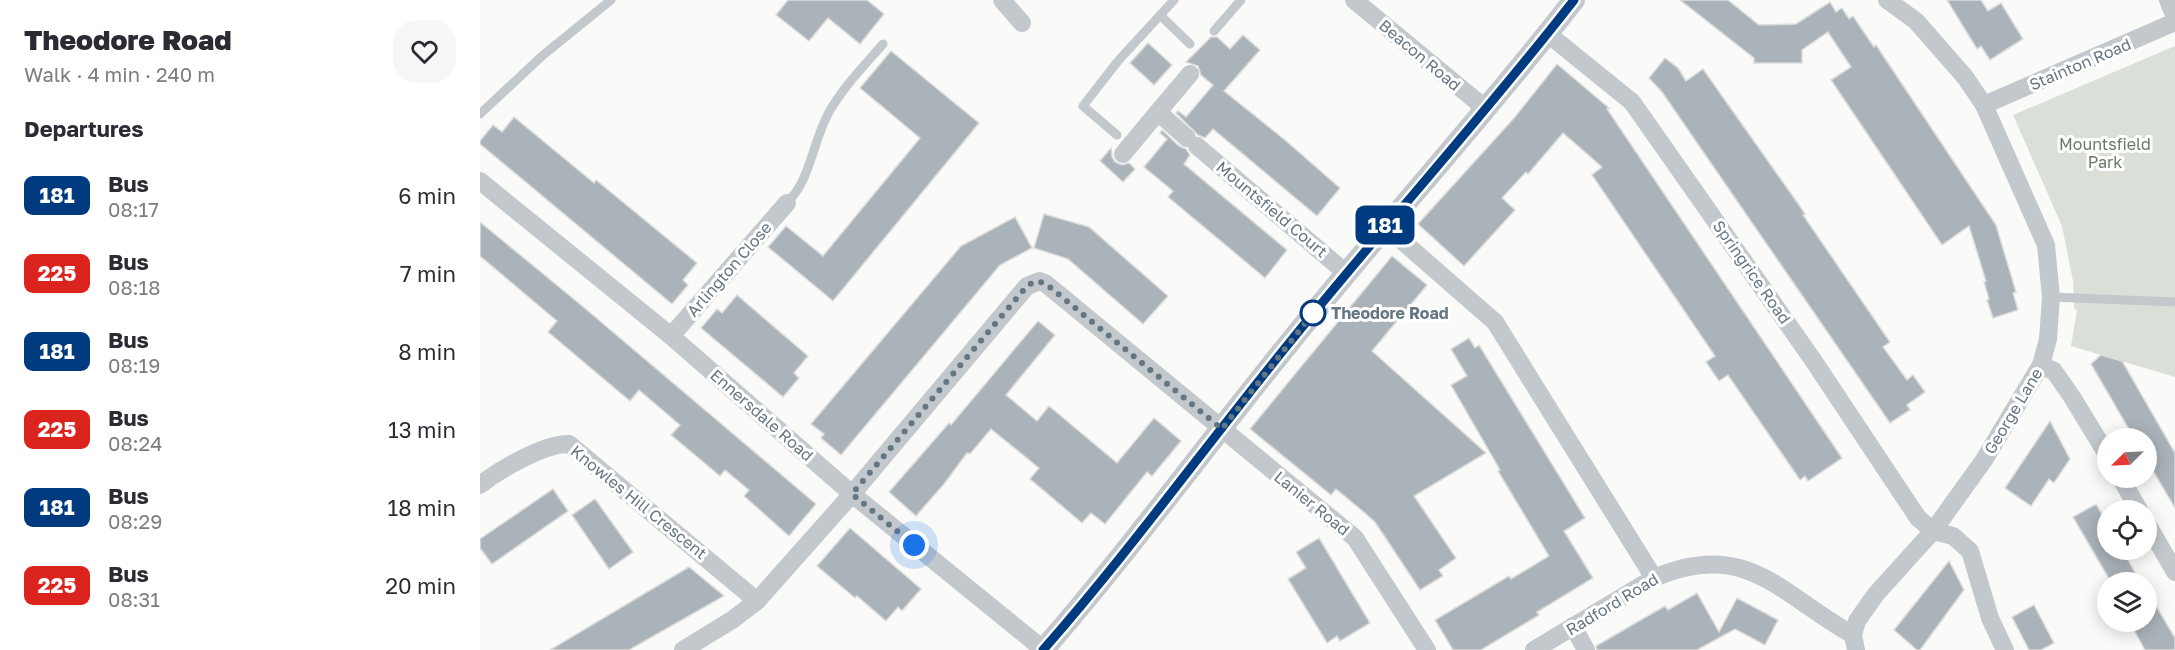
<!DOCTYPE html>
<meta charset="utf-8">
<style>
:root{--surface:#fff;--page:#f7f7f7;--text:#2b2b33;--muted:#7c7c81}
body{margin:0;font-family:"Golos Text",sans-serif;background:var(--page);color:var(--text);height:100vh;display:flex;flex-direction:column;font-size:22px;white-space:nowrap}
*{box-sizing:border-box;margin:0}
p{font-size:20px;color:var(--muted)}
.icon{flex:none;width:33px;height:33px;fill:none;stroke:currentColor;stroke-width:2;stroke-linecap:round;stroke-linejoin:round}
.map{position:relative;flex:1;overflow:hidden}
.drawer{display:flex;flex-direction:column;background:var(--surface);width:480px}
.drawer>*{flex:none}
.badge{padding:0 12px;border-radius:9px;font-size:21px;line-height:39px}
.needle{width:39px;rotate:246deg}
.controls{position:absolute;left:1617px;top:428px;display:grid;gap:12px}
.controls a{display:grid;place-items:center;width:60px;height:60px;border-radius:50%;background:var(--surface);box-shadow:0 3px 15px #0003;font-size:30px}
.you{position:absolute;width:30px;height:30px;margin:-15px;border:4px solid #fff;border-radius:50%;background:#1a73e8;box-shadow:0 0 0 9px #1a73e833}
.map>.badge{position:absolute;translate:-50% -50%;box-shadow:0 0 0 3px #fff}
h2{padding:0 24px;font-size:22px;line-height:54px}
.round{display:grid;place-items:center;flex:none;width:63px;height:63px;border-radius:24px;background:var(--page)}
.head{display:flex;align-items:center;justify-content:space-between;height:102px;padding:0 24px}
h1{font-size:28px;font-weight:800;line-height:45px}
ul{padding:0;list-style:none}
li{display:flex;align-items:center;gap:18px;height:78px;padding:0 24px}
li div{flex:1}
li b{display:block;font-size:22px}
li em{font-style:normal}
li .badge{min-width:66px;font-weight:700;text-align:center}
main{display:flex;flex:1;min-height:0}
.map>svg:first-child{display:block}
.green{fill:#dadfd7}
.building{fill:#aab3b9;stroke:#dcdcda;stroke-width:1.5}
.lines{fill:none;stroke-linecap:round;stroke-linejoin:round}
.service{stroke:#c3c8cc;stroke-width:9}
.minor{stroke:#c3c8cc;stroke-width:18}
.tertiary{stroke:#c3c8cc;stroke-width:22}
.line-casing{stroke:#fff;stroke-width:14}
.line{stroke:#003b80;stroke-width:9}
.walk{stroke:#657683;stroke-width:6;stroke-dasharray:0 10.8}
.stop-dot{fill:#fff;stroke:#003b80;stroke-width:3}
.labels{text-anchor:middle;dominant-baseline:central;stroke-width:6;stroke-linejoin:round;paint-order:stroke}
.street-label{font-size:16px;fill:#657683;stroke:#fff}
.park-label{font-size:16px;fill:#687a64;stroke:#fff}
.stop-label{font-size:16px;font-weight:bold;fill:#657683;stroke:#fff;text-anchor:start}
</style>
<main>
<section class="drawer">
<div class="head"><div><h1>Theodore Road</h1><p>Walk · 4 min · 240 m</p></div><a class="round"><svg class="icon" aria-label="heart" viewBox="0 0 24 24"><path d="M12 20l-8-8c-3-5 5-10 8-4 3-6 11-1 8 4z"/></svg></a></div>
<h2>Departures</h2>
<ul>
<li><span class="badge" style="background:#003b80;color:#fff">181</span><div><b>Bus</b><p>08:17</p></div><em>6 min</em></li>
<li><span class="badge" style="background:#dc241f;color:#fff">225</span><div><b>Bus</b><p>08:18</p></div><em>7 min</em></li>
<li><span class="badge" style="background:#003b80;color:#fff">181</span><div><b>Bus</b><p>08:19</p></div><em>8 min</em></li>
<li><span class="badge" style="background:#dc241f;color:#fff">225</span><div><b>Bus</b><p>08:24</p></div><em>13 min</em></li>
<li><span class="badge" style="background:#003b80;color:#fff">181</span><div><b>Bus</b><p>08:29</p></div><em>18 min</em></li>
<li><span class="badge" style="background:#dc241f;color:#fff">225</span><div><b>Bus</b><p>08:31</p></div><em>20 min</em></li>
</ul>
</section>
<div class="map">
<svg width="1695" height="650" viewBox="0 0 1695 650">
<rect width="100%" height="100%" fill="#fafaf8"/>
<polygon class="green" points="1695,46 1695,377 1591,346 1597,310 1594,309 1593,281 1582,226 1533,115"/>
<g class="building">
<polygon points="308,0 387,0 404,14 380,44 348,18 329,41 296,15"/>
<polygon points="1200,0 1248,0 1279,25 1316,24 1350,2 1356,12 1362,8 1369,19 1373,16 1394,47 1396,45 1516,225 1536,292 1533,293 1538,310 1513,318 1507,300 1509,299 1504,282 1506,281 1489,226 1462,245 1351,80 1371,67 1348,32 1322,50 1322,63 1274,63 1274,58"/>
<polygon points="1467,0 1501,0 1508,11 1521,3 1543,39 1510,60 1501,46 1497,49"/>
<polygon points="763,35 780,50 744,91 805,140 860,188 837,216 733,129 725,138 718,135 696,113 698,111 706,117 733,85 721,75 718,66 706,62 731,37 737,37 750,49"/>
<polygon points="668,43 692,65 674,85 650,63"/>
<polygon points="411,51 499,123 353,301 288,247 306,226 343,256 440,138 380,88"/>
<polygon points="1185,58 1198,68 1206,81 1223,69 1319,205 1325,214 1323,215 1410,342 1403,347 1427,380 1433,375 1445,392 1427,405 1430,410 1410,423 1182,92 1169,78"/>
<polygon points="1077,64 1129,108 1127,109 1362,458 1328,481 1325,476 1320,480 1248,375 1239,381 1232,371 1226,362 1235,356 1112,175 1122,167 1083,133 1048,174 1046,172 1022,198 1035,210 984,266 938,224 1035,117"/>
<polygon points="34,117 114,183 116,180 217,263 203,280 208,285 192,304 0,144 0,141 13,125 22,132"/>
<polygon points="682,130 699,146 706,149 710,155 704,164 807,250 785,278 688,197 693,191 664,167 687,139 680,133"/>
<polygon points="631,148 632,157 635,162 642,165 649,163 655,169 643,182 620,161"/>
<polygon points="564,214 609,227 688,296 663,324 588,259 554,248"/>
<polygon points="535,217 552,248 520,265 361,455 341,438 344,434 331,424 481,246"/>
<polygon points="0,222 101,305 336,504 309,536 264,496 269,490 245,470 240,476 191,435 200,425 159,390 150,401 68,332 77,321 0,256"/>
<polygon points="912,256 947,285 892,351 1006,453 934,496 976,558 959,570 963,576 940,590 895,522 886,514 856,489 851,495 770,429"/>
<polygon points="257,295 328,356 314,373 319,378 303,397 221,328 237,309 242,313"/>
<polygon points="558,321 575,335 526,395 557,421 569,406 637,463 674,418 701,441 672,476 667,472 625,524 611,513 602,523 550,479 559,468 511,429 490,454 487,453 464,484 436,516 409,492 469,423 471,425"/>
<polygon points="989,338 995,348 999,345 1105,518 1084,531 1113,578 1057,612 1059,615 1001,650 973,650 955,620 1029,576 1031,579 1069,556 1018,471 1020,470 971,385 987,376 971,349"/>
<polygon points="1621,355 1642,361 1695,453 1695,508 1666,459 1666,438 1654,438 1611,364"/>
<polygon points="1570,421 1590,459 1574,483 1569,479 1551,506 1525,488"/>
<polygon points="73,489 88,511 12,564 0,548 0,539"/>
<polygon points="115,499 153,552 129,569 92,515"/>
<polygon points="1616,504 1628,525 1628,549 1642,549 1660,582 1631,582 1593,517"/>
<polygon points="370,528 441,589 422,611 418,607 406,621 377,596 375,598 337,566"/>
<polygon points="839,538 890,623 860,641 857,636 847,643 808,579 826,568 816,552"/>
<polygon points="1469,561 1484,590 1440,650 1437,650 1414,630"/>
<polygon points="209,567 244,596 149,650 70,650"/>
<polygon points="1666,589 1695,638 1695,650 1665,650 1649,621 1666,621"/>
<polygon points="1217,593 1239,632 1257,598 1298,620 1285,645 1255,629 1217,650 1117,650 1116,646 1159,621 1185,606 1188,610"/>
<polygon points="1554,605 1574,643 1561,650 1549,650 1532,617"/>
</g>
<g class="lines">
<g class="service">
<polyline points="680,15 710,44"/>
<polyline points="734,31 761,0"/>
<polyline points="0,114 62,56 131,0"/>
<polyline points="637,135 603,106 638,61 694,0"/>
<path d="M307,203C331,179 332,144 348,114C362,88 384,66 403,44"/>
<polyline points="1571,297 1695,302"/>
</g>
<g class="minor">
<polyline points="522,0 542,23"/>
<polyline points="874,0 1006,109"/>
<polyline points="1688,0 1695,17"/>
<polyline points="1068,34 1152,102 1333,360 1438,518 1453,531 1473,536 1490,551 1510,618 1525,650"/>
<polyline points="1504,105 1695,22"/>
<polyline points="678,112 710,74"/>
<polyline points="717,146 866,273"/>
<polyline points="643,154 678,112 707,138"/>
<polyline points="0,181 191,336 372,494 564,650"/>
<polyline points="905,226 1015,322 1174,578"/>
<polyline points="191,336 307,203"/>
<polyline points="1561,365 1574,371 1592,397 1628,456"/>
<polyline points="1640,477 1659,510"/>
<path d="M0,485C19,470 65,443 89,444L277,601"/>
<polyline points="1666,522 1695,572"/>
<polyline points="1093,626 1106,650"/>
<polyline points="203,650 252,620 277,601 372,494 547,286 560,281 565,283 875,538 947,650"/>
<path d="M1054,650L1174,578C1266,538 1300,594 1373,635"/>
<polyline points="1376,650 1373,635 1377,621 1396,594 1453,531 1504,460 1561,365 1568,339 1571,297 1566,245 1504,105 1485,77 1436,21 1407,0"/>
</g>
<path class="tertiary" d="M563,650C650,550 727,444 810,342C903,226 1003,117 1094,0"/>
</g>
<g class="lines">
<g class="line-casing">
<path id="line" d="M563,650C650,551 727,444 810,342C903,227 1003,117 1094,0"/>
</g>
<use href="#line" class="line"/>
<path class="walk" d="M434,545L372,494L547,286C553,282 558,281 565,283L742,429L837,308L833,313"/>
</g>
<circle class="stop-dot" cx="833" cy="313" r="12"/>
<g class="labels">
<g class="street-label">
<text transform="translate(940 55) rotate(40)">Beacon Road</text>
<text transform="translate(1600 64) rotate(-23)">Stainton Road</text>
<text transform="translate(792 209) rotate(40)">Mountsfield Court</text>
<text transform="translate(249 269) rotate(-49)">Arlington Close</text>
<text transform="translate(1272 272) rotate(55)">Springrice Road</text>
<text transform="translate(1533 411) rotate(-59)">George Lane</text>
<text transform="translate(282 415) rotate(41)">Ennersdale Road</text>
<text transform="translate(159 502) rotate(39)">Knowles Hill Crescent</text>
<text transform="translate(832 503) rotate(39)">Lanier Road</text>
<text transform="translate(1132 604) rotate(-31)">Radford Road</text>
</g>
<g class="park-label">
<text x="1625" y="144">Mountsfield<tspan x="1625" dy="18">Park</tspan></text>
</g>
<g class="stop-label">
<text x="851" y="313">Theodore Road</text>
</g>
</g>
</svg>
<div class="controls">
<a><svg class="needle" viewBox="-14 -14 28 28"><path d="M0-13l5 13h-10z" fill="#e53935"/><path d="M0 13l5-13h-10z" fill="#7c7c81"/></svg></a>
<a><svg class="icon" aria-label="locate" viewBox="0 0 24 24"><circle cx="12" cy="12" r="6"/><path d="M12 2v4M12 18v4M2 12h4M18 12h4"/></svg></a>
<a><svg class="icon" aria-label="layers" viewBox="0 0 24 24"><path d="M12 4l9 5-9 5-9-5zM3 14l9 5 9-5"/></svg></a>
</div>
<div class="you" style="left:434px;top:545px"></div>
<b class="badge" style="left:905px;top:225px;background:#003b80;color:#fff">181</b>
</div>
</main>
